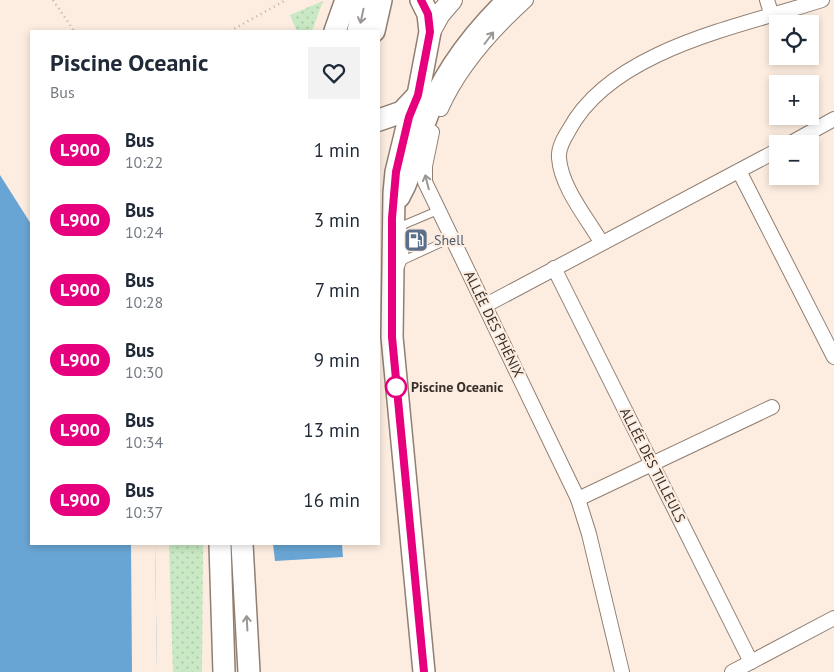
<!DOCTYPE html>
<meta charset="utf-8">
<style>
:root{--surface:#fff;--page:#f2f2f3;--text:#1f2937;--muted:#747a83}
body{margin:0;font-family:"PT Sans",sans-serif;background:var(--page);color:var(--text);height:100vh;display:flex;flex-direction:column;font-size:19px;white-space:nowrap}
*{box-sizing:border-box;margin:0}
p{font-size:16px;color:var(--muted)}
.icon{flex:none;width:28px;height:28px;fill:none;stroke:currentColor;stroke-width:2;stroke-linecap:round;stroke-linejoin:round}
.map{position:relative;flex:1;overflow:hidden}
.sheet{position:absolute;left:30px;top:30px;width:350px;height:515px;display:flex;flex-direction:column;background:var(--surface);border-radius:0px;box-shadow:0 2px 8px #0003}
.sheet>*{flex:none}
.badge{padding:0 10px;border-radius:16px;font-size:18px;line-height:32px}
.buttons{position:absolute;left:769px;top:15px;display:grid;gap:10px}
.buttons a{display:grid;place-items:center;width:50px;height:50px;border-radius:0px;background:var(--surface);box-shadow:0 2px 8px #0003;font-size:25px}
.map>.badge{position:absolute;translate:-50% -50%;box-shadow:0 0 0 2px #fff}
.round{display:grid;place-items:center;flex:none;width:52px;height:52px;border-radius:0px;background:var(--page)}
.headline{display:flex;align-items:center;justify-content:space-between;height:85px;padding:0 20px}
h1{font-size:24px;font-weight:800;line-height:38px}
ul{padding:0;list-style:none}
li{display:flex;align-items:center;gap:15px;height:70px;padding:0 20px}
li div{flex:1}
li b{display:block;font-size:19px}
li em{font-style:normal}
li .badge{min-width:55px;font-weight:700;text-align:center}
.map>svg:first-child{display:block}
.grass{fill:url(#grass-dots)}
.water{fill:#69a5d4}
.pier{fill:#fdede0}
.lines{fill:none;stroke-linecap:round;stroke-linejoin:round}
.lane-casing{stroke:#917f71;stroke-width:9}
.street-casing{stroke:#917f71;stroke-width:16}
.secondary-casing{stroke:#917f71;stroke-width:22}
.primary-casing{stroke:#917f71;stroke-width:24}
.path{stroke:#beb1a6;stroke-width:2.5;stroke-dasharray:1 4;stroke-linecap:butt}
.lane{stroke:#fff;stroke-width:7}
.street{stroke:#fff;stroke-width:14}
.secondary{stroke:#fff;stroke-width:20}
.primary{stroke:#fff;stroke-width:21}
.oneway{stroke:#9a9694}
.line-casing{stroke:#fff;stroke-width:11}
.line{stroke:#e6007e;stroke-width:8}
.stop-dot{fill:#fff;stroke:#e6007e;stroke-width:2.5}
.labels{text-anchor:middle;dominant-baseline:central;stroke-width:4.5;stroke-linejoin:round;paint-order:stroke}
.service-label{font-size:14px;fill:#4e5e75;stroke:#fdede0;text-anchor:start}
.street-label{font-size:14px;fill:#362e29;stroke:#fdede0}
.stop-label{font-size:14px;font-weight:bold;fill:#362e29;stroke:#fdede0;text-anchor:start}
</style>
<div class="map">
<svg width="834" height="672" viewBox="0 0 834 672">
<defs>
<pattern id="grass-dots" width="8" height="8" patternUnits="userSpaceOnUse" patternTransform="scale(1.25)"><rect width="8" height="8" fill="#c8e9c3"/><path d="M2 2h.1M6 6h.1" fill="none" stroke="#acc8a8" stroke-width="1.8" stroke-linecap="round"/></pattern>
</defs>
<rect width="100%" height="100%" fill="#fdede0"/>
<g class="grass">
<polygon points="323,1 312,31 297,31 290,15"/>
<polygon points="169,544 203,544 202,672 173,672"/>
</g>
<g class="water">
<polygon points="0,175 31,224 31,544 155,544 157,672 0,672"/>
<polygon points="273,544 342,544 343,557 275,561"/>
</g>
<polygon class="pier" points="131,544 155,544 157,672 132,672"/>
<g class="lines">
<g class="lane-casing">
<g id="lane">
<polyline points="401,226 439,210"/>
<polyline points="404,260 452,238"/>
<polyline points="400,268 405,255 403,230"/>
</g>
</g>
<g class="street-casing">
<g id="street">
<polyline points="767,0 772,16"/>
<path d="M441,109C459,68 493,30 526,0"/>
<polyline points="432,132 425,166 425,182 578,499 589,534 622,672"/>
<polyline points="789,144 834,119"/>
<polyline points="739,171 834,357"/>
<path d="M601,242C587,218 561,187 559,158C558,148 564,138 569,130C612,49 742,26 822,0"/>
<polyline points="554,268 751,662"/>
<polyline points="486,305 778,150"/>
<polyline points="578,499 772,407"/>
<polyline points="732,672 834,618"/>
</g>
</g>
<g class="secondary-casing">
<polyline id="secondary" points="430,32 440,14 452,0"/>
</g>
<g class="primary-casing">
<g id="primary">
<polyline points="335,31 346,0"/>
<polyline points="358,31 365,0"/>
<polyline points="374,31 381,0"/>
<polyline points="413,102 396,172 394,193 392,337 424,672"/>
<polyline points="379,120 402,112 418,95 430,32 428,14 421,0"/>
<path d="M399,197C413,173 415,149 424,124C441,76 472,35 508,0"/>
<polyline points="220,544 224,672"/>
<polyline points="242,544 249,672"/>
</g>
</g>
<g class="path">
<polyline points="53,0 74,31"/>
<polyline points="230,31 286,0"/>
</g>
<use href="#lane" class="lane"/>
<use href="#street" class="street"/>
<use href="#secondary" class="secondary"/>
<use href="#primary" class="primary"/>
</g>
<defs><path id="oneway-shaft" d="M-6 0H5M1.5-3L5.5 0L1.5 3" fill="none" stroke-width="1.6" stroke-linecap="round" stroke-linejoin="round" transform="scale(1.25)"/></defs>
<g class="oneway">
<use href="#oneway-shaft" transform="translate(362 16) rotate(102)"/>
<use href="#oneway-shaft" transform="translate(489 38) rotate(-53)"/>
<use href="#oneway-shaft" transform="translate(427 182) rotate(-104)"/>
<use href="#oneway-shaft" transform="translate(247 623) rotate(-93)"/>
</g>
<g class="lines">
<g class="line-casing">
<polyline id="line" points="421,0 428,14 430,32 418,95 409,117 396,172 392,218 392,337 424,672"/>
</g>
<use href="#line" class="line"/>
</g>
<defs>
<g id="fuel-square" transform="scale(1.25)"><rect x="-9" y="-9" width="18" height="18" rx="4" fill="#5c6f8a" stroke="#fdede0"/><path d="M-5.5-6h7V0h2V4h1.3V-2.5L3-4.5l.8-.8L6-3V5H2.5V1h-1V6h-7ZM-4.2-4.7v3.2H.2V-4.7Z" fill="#fff"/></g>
</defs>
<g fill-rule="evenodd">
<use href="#fuel-square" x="416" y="240"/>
</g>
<circle class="stop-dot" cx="396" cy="387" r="10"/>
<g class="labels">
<g class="service-label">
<text x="434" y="240">Shell</text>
</g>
<g class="street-label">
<text transform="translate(494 324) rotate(64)">ALLÉE DES PHÉNIX</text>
<text transform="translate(653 465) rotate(63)">ALLÉE DES TILLEULS</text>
</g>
<g class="stop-label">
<text x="411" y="387">Piscine Oceanic</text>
</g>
</g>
</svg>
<div class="buttons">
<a><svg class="icon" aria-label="locate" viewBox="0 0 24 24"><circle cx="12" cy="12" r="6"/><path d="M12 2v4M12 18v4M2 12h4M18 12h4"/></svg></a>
<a>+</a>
<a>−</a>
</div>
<section class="sheet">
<div class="headline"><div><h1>Piscine Oceanic</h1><p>Bus</p></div><a class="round"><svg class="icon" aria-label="heart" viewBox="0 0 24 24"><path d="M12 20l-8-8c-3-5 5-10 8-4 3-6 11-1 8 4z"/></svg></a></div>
<ul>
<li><span class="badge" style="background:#e6007e;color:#fff">L900</span><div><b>Bus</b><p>10:22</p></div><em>1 min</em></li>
<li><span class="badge" style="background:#e6007e;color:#fff">L900</span><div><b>Bus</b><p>10:24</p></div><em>3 min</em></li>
<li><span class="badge" style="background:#e6007e;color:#fff">L900</span><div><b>Bus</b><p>10:28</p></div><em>7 min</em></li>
<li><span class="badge" style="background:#e6007e;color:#fff">L900</span><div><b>Bus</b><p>10:30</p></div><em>9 min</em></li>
<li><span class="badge" style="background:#e6007e;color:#fff">L900</span><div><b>Bus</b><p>10:34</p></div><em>13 min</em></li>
<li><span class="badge" style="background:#e6007e;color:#fff">L900</span><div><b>Bus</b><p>10:37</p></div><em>16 min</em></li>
</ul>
</section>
</div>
